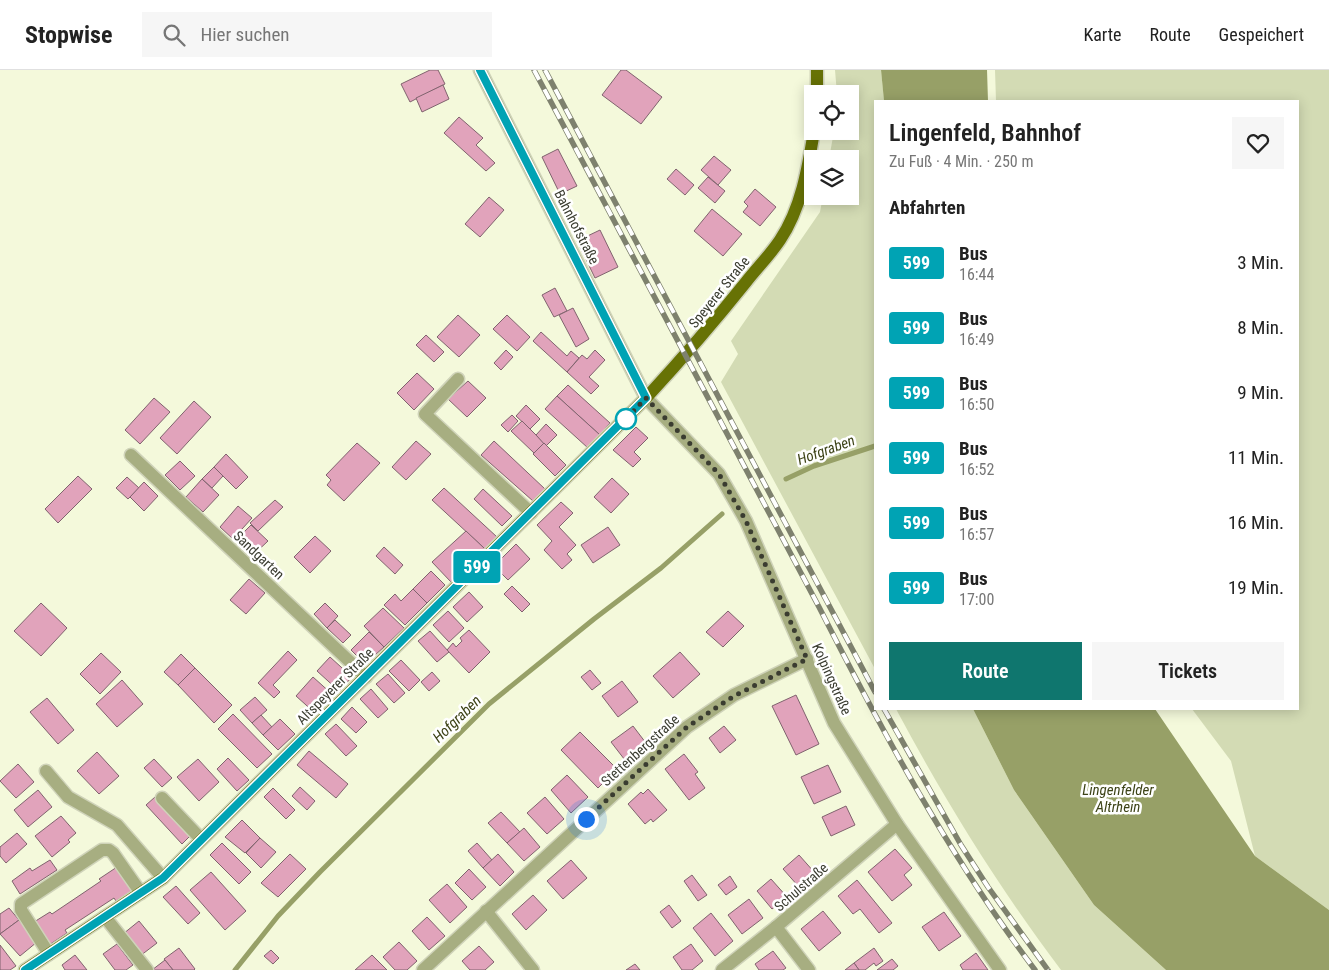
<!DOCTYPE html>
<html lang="de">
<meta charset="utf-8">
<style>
:root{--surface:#fff;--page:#f6f6f6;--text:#222;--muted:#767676;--line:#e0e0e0;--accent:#0f766e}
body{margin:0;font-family:"Roboto Condensed",sans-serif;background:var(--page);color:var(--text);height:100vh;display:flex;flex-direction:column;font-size:19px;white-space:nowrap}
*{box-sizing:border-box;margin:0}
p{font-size:16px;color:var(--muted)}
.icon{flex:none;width:28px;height:28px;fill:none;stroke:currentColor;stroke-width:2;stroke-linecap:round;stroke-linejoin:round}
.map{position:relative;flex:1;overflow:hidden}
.panel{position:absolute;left:874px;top:30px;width:425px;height:610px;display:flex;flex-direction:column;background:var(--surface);border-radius:0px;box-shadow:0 2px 12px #0003}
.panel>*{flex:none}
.badge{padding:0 10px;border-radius:4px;font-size:18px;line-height:32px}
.buttons{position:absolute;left:804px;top:15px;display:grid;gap:10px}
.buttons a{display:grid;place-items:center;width:55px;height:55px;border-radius:0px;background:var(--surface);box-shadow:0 2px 12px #0003;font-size:25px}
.you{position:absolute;width:25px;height:25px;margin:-12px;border:4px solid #fff;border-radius:50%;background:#1a73e8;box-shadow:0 0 0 8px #1a73e833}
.map>.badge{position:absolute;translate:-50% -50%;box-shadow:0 0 0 2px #fff}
h2{padding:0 15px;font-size:19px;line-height:45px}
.round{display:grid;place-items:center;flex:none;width:52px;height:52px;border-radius:0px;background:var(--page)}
.head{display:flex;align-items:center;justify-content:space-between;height:85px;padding:0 15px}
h1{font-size:24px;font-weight:600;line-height:38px}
.cta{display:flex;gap:10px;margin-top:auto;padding:10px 15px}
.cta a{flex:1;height:58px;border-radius:0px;background:var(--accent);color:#fff;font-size:20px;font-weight:600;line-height:58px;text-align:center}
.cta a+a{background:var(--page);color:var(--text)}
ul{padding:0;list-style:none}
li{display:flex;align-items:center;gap:15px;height:65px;padding:0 15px}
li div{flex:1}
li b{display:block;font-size:19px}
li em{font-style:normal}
li .badge{min-width:55px;font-weight:700;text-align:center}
header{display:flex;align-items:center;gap:30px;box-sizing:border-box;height:70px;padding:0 25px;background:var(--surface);border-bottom:1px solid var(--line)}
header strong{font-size:24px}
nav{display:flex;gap:28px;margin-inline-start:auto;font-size:18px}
.search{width:350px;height:45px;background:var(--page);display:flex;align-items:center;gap:12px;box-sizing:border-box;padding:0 18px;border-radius:0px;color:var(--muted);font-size:19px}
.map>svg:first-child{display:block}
.green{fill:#d3dbb4}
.water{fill:#97a067}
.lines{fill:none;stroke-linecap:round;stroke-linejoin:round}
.stream{stroke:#97a067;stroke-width:5}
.building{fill:#e1a3bb;stroke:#80636e}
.minor-casing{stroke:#cfd3b9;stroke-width:15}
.major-casing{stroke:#cfd3b9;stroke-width:15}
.minor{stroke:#a7ae81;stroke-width:12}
.major{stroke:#677205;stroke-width:12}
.rail-casing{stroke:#7e816e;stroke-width:5.5}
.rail{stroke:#fff;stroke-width:4;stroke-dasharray:11;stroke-linecap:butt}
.line-casing{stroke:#fff;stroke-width:11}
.line{stroke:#00a3b4;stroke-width:8}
.walk{stroke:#3a3c30;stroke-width:5;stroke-dasharray:0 9}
.stop-dot{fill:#fff;stroke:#00a3b4;stroke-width:2.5}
.labels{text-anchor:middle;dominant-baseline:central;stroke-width:5;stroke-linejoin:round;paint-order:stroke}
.street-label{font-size:14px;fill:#3a3c30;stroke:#fff}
.water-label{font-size:15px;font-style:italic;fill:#3d4317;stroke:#fff}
</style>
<header>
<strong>Stopwise</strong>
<div class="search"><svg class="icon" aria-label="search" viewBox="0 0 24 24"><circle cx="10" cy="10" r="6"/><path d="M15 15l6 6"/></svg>Hier suchen</div>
<nav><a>Karte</a><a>Route</a><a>Gespeichert</a></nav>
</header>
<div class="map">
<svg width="1329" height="900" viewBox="0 0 1329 900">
<rect width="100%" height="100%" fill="#f4f9db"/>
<g class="green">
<polygon points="835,0 881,0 884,31 875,31 875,599 721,312 738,284 731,271 820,142 823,126 850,126 850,89 829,89 834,61 850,61 850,24 837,24"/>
<polygon points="995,0 1329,0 1329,840 1255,786 1231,691 1192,639 1298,639 1298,31 996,31"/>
<path d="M896,639H973L1014,720L1094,835L1166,900H1061C999,818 944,729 896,639Z"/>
</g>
<g class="water">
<polygon points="881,0 987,0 988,31 884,31"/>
<polygon points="973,639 1155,639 1255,786 1329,840 1329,900 1166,900 1094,835 1014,720"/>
</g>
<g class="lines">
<g class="stream">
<polyline points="786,409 814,396 875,376"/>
<polyline points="235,900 278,846 320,802 489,634 594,549 661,498 722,444"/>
</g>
</g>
<g class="building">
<polygon points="430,0 438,0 445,14 410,32 401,14"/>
<polygon points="621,0 626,0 662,27 641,54 602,25"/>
<polygon points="443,15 449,29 422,42 416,28"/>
<polygon points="459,47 483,68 476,75 495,93 486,101 444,63"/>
<polygon points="558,79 577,116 560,124 542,87"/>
<polygon points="714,86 731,100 718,115 701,100"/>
<polygon points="676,99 694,115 685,125 667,109"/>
<polygon points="708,107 725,121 715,133 698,118"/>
<polygon points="755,119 776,137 760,156 743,142 748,136 744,132"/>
<polygon points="489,127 504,140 480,167 465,154"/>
<polygon points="712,139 742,164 723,186 694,161"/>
<polygon points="600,160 618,197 595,208 577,171"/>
<polygon points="555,218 567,241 554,247 542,225"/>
<polygon points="573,238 589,269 576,277 559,245"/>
<polygon points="458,245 480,265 459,287 437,267"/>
<polygon points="507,245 530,267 517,281 493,259"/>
<polygon points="541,262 567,286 571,281 579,288 567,302 533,271"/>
<polygon points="426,265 444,282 434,292 416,275"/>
<polygon points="506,280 513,287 501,300 494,293"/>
<polygon points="595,280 605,290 589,307 599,316 591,324 567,302 582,285 587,289"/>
<polygon points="417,303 434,319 414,340 397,323"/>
<polygon points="468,311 486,328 467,347 448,329"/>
<polygon points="568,315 610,353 600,365 557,326"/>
<polygon points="557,326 600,365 588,378 545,339"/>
<polygon points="154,328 170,342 140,374 125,360"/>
<polygon points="194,331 211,347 177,384 160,368"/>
<polygon points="526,335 540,349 530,359 516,346"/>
<polygon points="512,345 518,351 508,362 501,355"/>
<polygon points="522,351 544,373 534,383 511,361"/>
<polygon points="546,354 557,365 546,376 536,365"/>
<polygon points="636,357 648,368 634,382 641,389 633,397 613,380"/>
<polygon points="416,371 431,384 406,410 392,397"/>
<polygon points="494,371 545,419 533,431 481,385"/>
<polygon points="357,373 380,393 344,431 327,415 331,410 326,405"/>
<polygon points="544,373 566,395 555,406 533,384"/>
<polygon points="226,384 248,407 236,419 214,397"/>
<polygon points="180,391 195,406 180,420 165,405"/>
<polygon points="214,397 223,406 212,418 202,409"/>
<polygon points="78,406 92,419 58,453 45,439"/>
<polygon points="127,407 139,418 128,429 116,418"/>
<polygon points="612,408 629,424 611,443 594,427"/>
<polygon points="202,409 219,425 203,442 186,427"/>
<polygon points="144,412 158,426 144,441 130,427"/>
<polygon points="444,418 497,467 485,479 432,430"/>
<polygon points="483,419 512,446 502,456 474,429"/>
<polygon points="275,430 283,437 258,461 250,453"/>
<polygon points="561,432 573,443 559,457 576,475 567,484 572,490 562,499 544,480 552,471 537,455"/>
<polygon points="238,436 252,448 233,469 220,457"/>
<polygon points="251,455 268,471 251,487 235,471"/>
<polygon points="608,457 620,475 593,493 581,475"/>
<polygon points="466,461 485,479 451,512 432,492"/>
<polygon points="315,466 331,481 310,503 294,487"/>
<polygon points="516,474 530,489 508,510 494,496"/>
<polygon points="384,477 403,495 395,504 376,486"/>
<polygon points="431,501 445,515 427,533 413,519"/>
<polygon points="249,509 265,523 246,544 230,530"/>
<polygon points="512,516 530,534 522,542 504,524"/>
<polygon points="413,519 427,533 405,555 384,535 395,524 401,531"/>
<polygon points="469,522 483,537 467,552 453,537"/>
<polygon points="41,533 67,558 41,586 14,561"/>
<polygon points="325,533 338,546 327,558 314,544"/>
<polygon points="383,538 404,558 384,577 364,556"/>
<polygon points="448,541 464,558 449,572 433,555"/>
<polygon points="728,541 744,556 723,577 706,562"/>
<polygon points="335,550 351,565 343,573 327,558"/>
<polygon points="469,560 490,582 469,603 447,580 453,573 456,577 462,571 460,568"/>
<polygon points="430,561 449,582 437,592 418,571"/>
<polygon points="369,562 384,577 365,594 351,580"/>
<polygon points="288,581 297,590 273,615 280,622 274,628 258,613"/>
<polygon points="680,582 700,604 673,628 653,606"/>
<polygon points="101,583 121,602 100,624 80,604"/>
<polygon points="181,584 195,598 178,615 164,602"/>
<polygon points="330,587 352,607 339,621 317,601"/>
<polygon points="401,590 420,610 409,621 389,601"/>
<polygon points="195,598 232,635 214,653 178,615"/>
<polygon points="590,600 601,613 592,620 581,607"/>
<polygon points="432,602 440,611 429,621 421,612"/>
<polygon points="388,604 405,623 394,633 376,614"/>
<polygon points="313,607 333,625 316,644 296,626"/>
<polygon points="122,610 143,634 117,657 96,634"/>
<polygon points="622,611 638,632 618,647 602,626"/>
<polygon points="371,619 388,639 378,648 360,629"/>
<polygon points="796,625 819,674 796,685 772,636"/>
<polygon points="255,627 267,640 252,653 240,640"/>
<polygon points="47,628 74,660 58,674 30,642"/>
<polygon points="352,637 367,652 356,663 341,649"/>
<polygon points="233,644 272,684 257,698 218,659"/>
<polygon points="261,645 272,657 263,665 252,653"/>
<polygon points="280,649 295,664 278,680 263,665"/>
<polygon points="336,654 357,676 346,686 325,664"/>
<polygon points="633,656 649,677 628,694 611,672"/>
<polygon points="724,656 736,670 720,683 709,668"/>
<polygon points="580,662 617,699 598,718 561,680"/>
<polygon points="309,681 348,714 336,728 297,695"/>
<polygon points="97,682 119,706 99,724 77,701"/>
<polygon points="684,684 698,702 695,704 705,718 689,730 665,699"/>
<polygon points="228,688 249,710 237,721 217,699"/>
<polygon points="154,689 172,708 162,717 144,698"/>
<polygon points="198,689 219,712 199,731 177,707"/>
<polygon points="18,694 34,712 16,728 0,711"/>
<polygon points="828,695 841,722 814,734 801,707"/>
<polygon points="567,705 588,727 571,743 551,720"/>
<polygon points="300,717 315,731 307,740 292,726"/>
<polygon points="273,718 295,740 286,749 264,727"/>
<polygon points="648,719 667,740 653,752 651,749 645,754 628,734 641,722 643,724"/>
<polygon points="38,720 52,737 28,757 14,740"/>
<polygon points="155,727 191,765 182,774 146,735"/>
<polygon points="545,727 564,749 547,764 527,743"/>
<polygon points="846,736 855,755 831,766 822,747"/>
<polygon points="501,742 520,762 507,773 488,753"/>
<polygon points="61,746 76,763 68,770 70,772 52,787 35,766"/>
<polygon points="242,750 260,768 245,783 225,767"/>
<polygon points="524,758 540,777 524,791 507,773"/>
<polygon points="17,763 27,774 6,793 0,786 0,777"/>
<polygon points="260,768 276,782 261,798 246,783"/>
<polygon points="222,773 251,802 239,814 210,785"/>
<polygon points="477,773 492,790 483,798 468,781"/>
<polygon points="895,779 912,798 904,805 912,815 892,831 868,802"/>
<polygon points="290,784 306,799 278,827 261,813"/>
<polygon points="498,784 514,802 500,816 483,798"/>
<polygon points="799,785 815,803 799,817 783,799"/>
<polygon points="50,790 57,800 20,824 12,811 30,798 32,801"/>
<polygon points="571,790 587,808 563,829 547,811"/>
<polygon points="117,797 133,820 116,831 114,828 65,860 67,863 49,875 34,852 50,842 52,844 101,811 99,809"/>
<polygon points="469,799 486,817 472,830 455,813"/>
<polygon points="211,802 246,841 225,860 190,820"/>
<polygon points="692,805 707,825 698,831 684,811"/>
<polygon points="730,806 737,817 726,825 718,815"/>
<polygon points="771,809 787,827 772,839 757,821"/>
<polygon points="857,810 892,853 879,863 860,839 853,844 838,826"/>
<polygon points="447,814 467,837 450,853 429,830"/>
<polygon points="176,816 200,843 188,854 163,827"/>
<polygon points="533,825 547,840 526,860 512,844"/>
<polygon points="749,829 763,848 742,864 728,845"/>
<polygon points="669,835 681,851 672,858 660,842"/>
<polygon points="9,838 19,850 0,864 0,844"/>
<polygon points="823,841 841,863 819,881 801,859"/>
<polygon points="944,842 961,866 939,881 922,857"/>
<polygon points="711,843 733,871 715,886 693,858"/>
<polygon points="427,847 445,866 429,880 412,861"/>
<polygon points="19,850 37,872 20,886 0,864"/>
<polygon points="139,851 157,873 140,886 123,864"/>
<polygon points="399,872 417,891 407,900 395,900 383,887"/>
<polygon points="117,874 133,895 126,900 115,900 103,884"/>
<polygon points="691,874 703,891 692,900 682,900 673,887"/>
<polygon points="0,875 16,896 10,900 0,900"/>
<polygon points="479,876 494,892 485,900 470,900 462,891"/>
<polygon points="179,878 195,899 194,900 173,900 164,889"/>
<polygon points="874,878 883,891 876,896 874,893 865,900 859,900 854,893"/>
<polygon points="271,880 279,888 273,894 264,886"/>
<polygon points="773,881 786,898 783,900 759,900 755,894"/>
<polygon points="976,883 988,900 963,900 960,895"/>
<polygon points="75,885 87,900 65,900 62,895"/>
<polygon points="372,885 387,900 355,900"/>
<polygon points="892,889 898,896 893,900 877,900"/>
<polygon points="165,890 173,900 152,900"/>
<polygon points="854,893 859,900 845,900"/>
<polygon points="635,894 640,900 626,900"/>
</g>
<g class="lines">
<g class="minor-casing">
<g id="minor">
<polyline points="480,0 646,328 719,404 746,451 834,653 897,754 1000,900"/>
<polyline points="458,309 425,344 531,443"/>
<polyline points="131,385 366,607"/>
<polyline points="46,701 68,727 117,755 163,808"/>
<polyline points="162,728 201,769"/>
<polyline points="486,841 533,900"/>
<polyline points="105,847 147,900"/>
<polyline points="776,857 809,900"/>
<polyline points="49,884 21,840 21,834 102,780 109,780 113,783 141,823"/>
<polyline points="423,900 687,657 734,625 807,589"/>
<polyline points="722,900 776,857 897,754"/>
</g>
</g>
<g class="major-casing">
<g id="major">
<polyline points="817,24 817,0"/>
<path d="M25,900L163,808L646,328C681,290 714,252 746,212C757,198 770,185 780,170C801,139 808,98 814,61"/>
</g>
</g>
<use href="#minor" class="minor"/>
<use href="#major" class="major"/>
<g class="rail-casing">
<g id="rail">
<path d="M534,0L819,537C883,663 950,787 1035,900"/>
<polyline points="545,0 875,622"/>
<polyline points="884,639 961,775 988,817 1048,900"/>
</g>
</g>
<use href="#rail" class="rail"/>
</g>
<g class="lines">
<g class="line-casing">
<polyline id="line" points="25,900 163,808 646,328 480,0"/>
</g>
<use href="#line" class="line"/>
<polyline class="walk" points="586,749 687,657 734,626 807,589 746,451 719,404 646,328 626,349"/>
</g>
<circle class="stop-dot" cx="626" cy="349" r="10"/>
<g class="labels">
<g class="street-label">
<text transform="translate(577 157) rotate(63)">Bahnhofstraße</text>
<text transform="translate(719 222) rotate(-51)">Speyerer Straße</text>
<text transform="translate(259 485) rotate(43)">Sandgarten</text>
<text transform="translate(832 609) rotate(66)">Kolpingstraße</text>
<text transform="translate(335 616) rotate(-45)">Altspeyerer Straße</text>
<text transform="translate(640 680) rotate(-42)">Stettenbergstraße</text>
<text transform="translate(801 817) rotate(-41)">Schulstraße</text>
</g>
<g class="water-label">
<text transform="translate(826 380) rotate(-20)">Hofgraben</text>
<text transform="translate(457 649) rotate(-44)">Hofgraben</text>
<text x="1118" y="720">Lingenfelder<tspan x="1118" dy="17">Altrhein</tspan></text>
</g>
</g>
</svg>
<div class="buttons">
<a><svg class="icon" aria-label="locate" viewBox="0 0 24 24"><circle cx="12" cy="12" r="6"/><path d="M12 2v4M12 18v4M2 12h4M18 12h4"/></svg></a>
<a><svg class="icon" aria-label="layers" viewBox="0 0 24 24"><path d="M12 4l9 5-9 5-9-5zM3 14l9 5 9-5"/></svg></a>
</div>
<div class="you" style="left:586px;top:749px"></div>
<b class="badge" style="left:477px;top:497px;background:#00a3b4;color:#fff">599</b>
<section class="panel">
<div class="head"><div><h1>Lingenfeld, Bahnhof</h1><p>Zu Fuß · 4 Min. · 250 m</p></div><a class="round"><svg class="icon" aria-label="heart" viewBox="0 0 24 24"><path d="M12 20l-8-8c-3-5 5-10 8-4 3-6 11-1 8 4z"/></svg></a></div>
<h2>Abfahrten</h2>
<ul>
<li><span class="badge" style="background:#00a3b4;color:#fff">599</span><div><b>Bus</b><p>16:44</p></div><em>3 Min.</em></li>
<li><span class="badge" style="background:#00a3b4;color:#fff">599</span><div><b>Bus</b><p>16:49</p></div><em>8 Min.</em></li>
<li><span class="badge" style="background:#00a3b4;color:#fff">599</span><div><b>Bus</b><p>16:50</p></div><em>9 Min.</em></li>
<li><span class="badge" style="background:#00a3b4;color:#fff">599</span><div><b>Bus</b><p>16:52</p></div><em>11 Min.</em></li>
<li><span class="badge" style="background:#00a3b4;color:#fff">599</span><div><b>Bus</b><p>16:57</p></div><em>16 Min.</em></li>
<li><span class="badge" style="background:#00a3b4;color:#fff">599</span><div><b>Bus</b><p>17:00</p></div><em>19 Min.</em></li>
</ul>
<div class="cta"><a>Route</a><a>Tickets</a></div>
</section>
</div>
